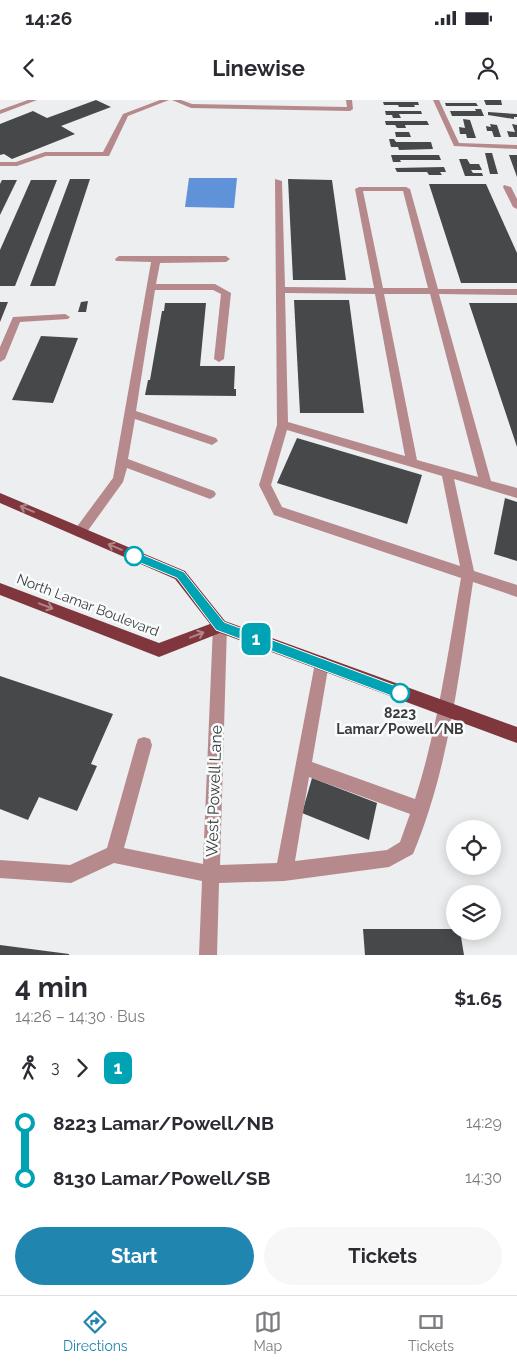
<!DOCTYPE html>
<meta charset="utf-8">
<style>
:root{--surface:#fff;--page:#f7f7f7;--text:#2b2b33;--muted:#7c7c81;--line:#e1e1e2;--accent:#2086af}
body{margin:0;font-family:Raleway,sans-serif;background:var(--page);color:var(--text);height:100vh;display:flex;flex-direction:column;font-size:19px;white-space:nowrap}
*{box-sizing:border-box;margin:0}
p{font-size:16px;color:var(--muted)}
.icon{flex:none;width:28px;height:28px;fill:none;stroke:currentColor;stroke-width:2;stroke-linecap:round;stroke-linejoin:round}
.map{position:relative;height:855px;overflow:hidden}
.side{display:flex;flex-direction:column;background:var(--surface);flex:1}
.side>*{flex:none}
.badge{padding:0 10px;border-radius:8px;font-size:18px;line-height:32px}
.tools{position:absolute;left:446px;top:720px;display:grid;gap:10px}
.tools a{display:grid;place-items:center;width:55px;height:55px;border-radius:50%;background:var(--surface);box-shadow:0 2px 12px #0003;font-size:25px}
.map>.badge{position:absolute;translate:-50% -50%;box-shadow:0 0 0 2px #fff}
.legs{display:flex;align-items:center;gap:8px;height:55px;padding:0 15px;font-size:16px}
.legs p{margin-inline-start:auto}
.overview{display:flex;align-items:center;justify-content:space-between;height:85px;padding:0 15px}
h1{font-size:28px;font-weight:700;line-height:38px}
.button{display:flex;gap:10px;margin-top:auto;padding:10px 15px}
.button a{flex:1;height:58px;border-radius:30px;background:var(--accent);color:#fff;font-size:20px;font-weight:700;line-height:58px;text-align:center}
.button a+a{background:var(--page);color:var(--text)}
ul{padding:0 15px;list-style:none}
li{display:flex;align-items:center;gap:18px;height:55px;font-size:19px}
li i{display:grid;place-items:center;width:8px;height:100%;margin:0 6px;background:currentColor}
li i::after{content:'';width:12px;height:12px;margin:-6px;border:4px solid;border-radius:50%;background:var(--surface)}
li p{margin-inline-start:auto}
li:first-child i{background:linear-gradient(#0000 50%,currentColor 0)}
li:last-child i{background:linear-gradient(currentColor 50%,#0000 0)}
.status{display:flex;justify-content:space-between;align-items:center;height:35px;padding:0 25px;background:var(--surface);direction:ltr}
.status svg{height:14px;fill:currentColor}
header{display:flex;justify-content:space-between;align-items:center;height:65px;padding:0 15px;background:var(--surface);font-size:22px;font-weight:700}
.menu{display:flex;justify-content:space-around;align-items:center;height:70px;border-top:1px solid var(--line);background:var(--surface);font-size:14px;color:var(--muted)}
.menu a{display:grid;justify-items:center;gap:2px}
.menu .on{color:var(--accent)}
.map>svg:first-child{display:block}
.water{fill:#5f92d9}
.building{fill:#46484a}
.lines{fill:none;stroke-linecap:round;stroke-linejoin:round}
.minor{fill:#b68a8c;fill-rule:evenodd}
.major{fill:#7f363d;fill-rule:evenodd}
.oneway{stroke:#b0858a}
.line-1{fill:#00a3b4;stroke:#fff}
.stop-1-dot{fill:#fff;stroke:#00a3b4;stroke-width:2.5}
.labels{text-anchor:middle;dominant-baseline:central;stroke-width:5;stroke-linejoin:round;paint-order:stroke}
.street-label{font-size:14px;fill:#3b3c3c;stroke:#f9fcfd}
.stop-label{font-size:14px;font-weight:bold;fill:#3b3c3c;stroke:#f9fcfd}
.near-street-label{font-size:16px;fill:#3b3c3c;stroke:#f9fcfd}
</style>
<div class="status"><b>14:26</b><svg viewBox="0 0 49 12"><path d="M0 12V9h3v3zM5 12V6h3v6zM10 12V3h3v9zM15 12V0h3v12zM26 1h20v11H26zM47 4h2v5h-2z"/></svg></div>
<header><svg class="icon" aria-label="back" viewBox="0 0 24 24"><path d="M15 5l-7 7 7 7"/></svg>Linewise<svg class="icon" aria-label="person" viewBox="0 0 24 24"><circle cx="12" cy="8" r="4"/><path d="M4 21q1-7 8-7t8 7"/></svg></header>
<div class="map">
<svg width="517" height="855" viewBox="0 0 517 855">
<rect width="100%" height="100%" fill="#eceef0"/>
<polygon class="water" points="189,78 237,78 234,108 185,107"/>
<g class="building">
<polygon points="96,0 111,7 61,26 75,34 12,59 4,54 0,55 0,24 33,11 47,18"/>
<polygon points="484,0 501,0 502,5 486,5"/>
<polygon points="383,2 418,2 419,5 414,5 415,7 399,7 398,5 384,5"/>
<polygon points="445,3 476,3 478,6 446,6"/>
<polygon points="475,9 481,9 484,16 452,16 450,11 476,11"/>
<polygon points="385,11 421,11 422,14 399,14 401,18 393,18 392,15 386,15"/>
<polygon points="488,12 517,14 517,17 514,17 514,19 488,15"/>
<polygon points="463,19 470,20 476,38 467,38 466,34 460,34 459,27 465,28"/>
<polygon points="385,21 427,21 429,25 405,25 406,28 397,28 395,25 386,25"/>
<polygon points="490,24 497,25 501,37 494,37 492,31 487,31 486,26 491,27"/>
<polygon points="512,24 517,25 517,37 509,37 507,31 515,32"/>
<polygon points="395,32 409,32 411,37 396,37"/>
<polygon points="389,39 394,39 396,42 431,42 433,49 399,50 398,47 391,47"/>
<polygon points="485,53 492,53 498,74 490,74"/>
<polygon points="391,55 439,55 441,60 400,60 401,62 393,62"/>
<polygon points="509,55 517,55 517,77"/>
<polygon points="459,59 467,59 470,64 479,64 482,70 471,70 473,73 482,73 483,76 465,76"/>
<polygon points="444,67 446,72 440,72 442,75 429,75 427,72 397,72 395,68"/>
<polygon points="70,79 90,79 55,186 30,186"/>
<polygon points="288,79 332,80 346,180 293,180"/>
<polygon points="2,80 17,80 0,115 0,84"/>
<polygon points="31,80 57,80 15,186 0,186 0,150"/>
<polygon points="429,84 486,84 517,153 517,183 461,183"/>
<polygon points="294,200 349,200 364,313 300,313"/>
<polygon points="88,201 86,212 78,212 81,202"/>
<polygon points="0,202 8,202 0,222"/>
<polygon points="165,203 206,203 200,266 235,266 234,289 236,289 236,296 145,295 148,280 150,280 162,211 164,211"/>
<polygon points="469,203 517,203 517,347"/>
<polygon points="41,236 78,238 53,303 12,300"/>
<polygon points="297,338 422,375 407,424 277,383"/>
<polygon points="505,398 517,402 517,461 494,454"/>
<polygon points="0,576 113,614 91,664 97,666 77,711 39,697 28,720 0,709"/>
<polygon points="312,678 377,703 369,740 302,713"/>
<polygon points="363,829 455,829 455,831 460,831 464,855 365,855"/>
<polygon points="0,845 69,854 69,855 0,855"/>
</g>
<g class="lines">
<g class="minor">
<polygon points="28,0 37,0 0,14 0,10"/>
<polygon points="160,0 169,0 128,16 109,56 46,56 17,66 0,66 0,62 16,62 45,52 103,52 123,14"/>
<polygon points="172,0 181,0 192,4 347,7 346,0 352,0 353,9 350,11 191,8"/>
<polygon points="433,0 439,0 459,43 517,45 517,49 454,46"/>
<path d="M275,79L282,81L285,187L374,188L355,89L359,87H406L410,89L438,189H517V195L439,194L491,381L517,388V398L454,379L474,471L517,485V497L473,482C459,574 449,668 413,754L389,767L284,781L219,783L217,855H199L202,781L114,763L71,783L0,778V760L70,765L107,748L136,645L138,639L144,637L150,639L152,645L124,748L203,764L213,526L215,521L220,520L225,521L227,526L220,765L277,763L315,563L317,558L322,556L327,558L329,563L312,662L415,699C438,627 448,552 461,478L274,415L259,385L277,325ZM363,91H403L428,188H383ZM285,193L375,194L405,356L288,322ZM384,194H430L478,377L417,360ZM287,330L442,376L460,466L282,407L271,385ZM309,677L410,714L400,742L387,750L295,761Z"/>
<polygon points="504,85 511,87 517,99 517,109 513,107 503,87"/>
<polygon points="119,156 226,156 230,159 226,162 160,163 156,184 215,184 231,193 224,259 219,262 214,259 221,194 213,190 155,190 136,311 216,338 218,341 212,345 135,319 128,359 214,391 216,394 214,397 210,399 127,368 123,382 84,436 80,437 76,436 74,432 76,428 113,378 151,162 116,161 115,159"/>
<polygon points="65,214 70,217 68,219 20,222 5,259 0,262 0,247 13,217"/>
</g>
<polygon class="major" points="0,393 185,471 225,521 517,627 517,643 220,533 159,557 0,495 0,483 159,543 210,524 175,479 0,403"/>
</g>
<defs><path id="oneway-shaft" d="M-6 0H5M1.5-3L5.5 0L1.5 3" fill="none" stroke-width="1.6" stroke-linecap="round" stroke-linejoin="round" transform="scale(1.25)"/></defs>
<g class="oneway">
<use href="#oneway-shaft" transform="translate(27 409) rotate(-157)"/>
<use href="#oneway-shaft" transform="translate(115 447) rotate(-157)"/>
<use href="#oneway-shaft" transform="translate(46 506) rotate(21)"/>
<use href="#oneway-shaft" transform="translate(197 535) rotate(-21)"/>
</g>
<polygon class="line-1" points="134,451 184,472 224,522 404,589 405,593 404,597 400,599 216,530 177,478 131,459 131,452"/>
<g class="stop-1-dot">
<circle cx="134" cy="456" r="9"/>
<circle cx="400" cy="593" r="9"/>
</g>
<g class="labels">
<g class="street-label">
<text transform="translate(88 505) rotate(21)">North Lamar Boulevard</text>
</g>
<g class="stop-label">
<text x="400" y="613">8223<tspan x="400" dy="16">Lamar/Powell/NB</tspan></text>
</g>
<g class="near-street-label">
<text transform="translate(214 691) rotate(-88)">West Powell Lane</text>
</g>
</g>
</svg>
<div class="tools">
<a><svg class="icon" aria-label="locate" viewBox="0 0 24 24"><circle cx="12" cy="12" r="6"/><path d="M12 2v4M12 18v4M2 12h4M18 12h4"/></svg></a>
<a><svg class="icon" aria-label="layers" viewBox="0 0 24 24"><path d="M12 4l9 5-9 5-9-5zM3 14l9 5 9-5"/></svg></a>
</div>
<b class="badge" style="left:256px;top:539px;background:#00a3b4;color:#fff">1</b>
</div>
<section class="side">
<div class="overview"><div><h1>4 min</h1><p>14:26 – 14:30 · Bus</p></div><b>$1.65</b></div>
<div class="legs"><svg class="icon" aria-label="walk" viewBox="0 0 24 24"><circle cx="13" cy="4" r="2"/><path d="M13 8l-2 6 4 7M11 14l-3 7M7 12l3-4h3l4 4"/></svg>3<svg class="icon" aria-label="forward" viewBox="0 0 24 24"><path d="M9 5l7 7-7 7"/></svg><b class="badge" style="background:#00a3b4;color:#fff">1</b></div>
<ul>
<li><i style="color:#00a3b4"></i><b>8223 Lamar/Powell/NB</b><p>14:29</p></li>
<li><i style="color:#00a3b4"></i><b>8130 Lamar/Powell/SB</b><p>14:30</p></li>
</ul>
<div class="button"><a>Start</a><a>Tickets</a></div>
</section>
<nav class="menu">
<a class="on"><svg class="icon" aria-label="directions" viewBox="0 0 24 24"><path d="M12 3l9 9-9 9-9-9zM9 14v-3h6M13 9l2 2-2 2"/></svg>Directions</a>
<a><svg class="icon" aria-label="map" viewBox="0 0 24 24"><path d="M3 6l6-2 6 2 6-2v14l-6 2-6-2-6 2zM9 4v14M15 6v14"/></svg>Map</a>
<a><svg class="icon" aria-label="tickets" viewBox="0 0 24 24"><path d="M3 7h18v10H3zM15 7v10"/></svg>Tickets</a>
</nav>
